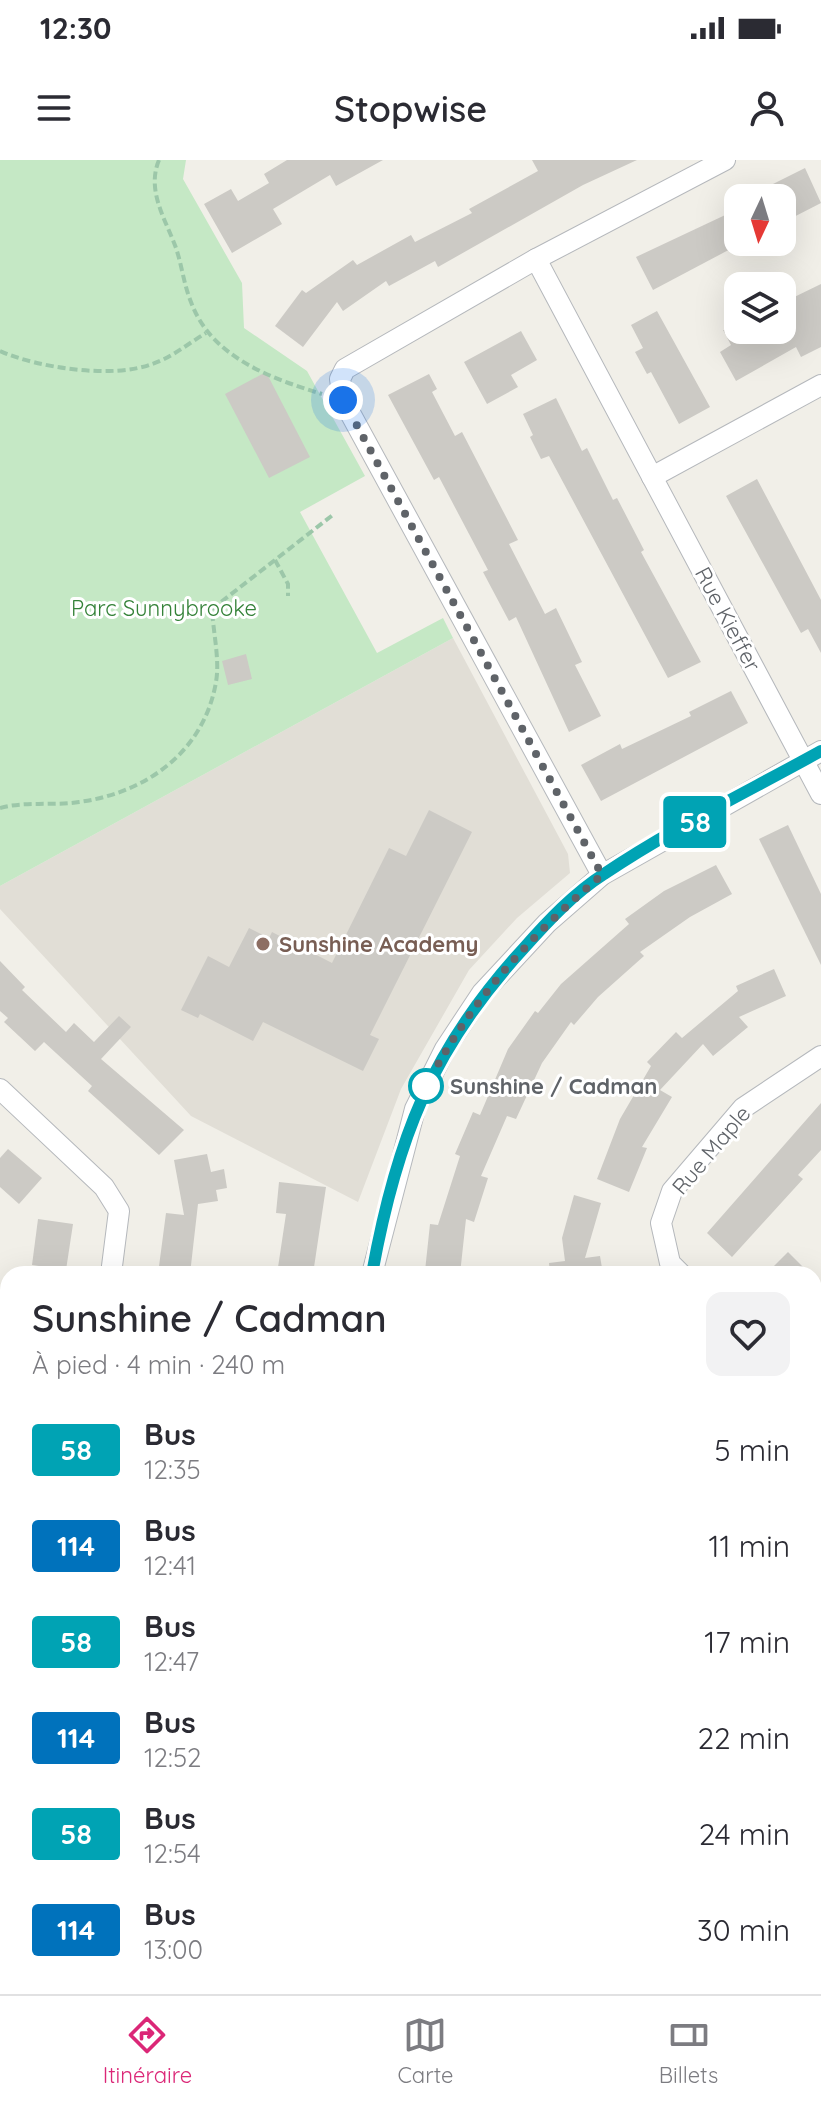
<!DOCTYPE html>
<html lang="fr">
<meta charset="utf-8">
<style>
:root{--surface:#fff;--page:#f2f2f3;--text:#2b2b33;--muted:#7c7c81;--line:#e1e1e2;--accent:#db2777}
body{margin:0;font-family:Quicksand,sans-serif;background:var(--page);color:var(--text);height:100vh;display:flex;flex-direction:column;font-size:30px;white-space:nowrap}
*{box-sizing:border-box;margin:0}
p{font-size:26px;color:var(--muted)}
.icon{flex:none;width:44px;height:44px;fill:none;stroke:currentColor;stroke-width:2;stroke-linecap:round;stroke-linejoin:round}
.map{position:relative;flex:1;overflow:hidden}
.panel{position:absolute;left:0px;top:1106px;width:822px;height:728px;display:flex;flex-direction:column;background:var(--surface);border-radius:24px 24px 0 0;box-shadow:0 8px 32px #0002}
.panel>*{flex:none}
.badge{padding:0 16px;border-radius:6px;font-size:28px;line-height:52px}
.needle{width:52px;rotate:184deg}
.buttons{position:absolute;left:724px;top:24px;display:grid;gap:16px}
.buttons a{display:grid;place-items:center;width:72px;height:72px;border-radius:16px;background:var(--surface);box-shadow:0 8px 32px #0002;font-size:40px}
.you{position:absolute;width:40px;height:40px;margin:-20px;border:6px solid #fff;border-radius:50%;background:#1a73e8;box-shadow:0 0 0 12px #1a73e833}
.map>.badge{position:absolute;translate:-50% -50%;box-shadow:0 0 0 4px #fff}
.round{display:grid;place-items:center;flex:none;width:84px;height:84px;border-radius:16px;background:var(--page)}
.headline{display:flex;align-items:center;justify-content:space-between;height:136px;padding:0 32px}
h1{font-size:38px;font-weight:600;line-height:60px}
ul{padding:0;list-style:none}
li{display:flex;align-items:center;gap:24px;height:96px;padding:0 32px}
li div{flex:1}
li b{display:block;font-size:30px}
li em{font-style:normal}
li .badge{min-width:88px;font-weight:700;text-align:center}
.status{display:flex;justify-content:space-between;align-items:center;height:56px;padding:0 40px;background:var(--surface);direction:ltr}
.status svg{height:22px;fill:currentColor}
header{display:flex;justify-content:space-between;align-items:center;height:104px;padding:0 32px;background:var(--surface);font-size:36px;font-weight:600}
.tab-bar{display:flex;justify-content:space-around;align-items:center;height:112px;border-top:2px solid var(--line);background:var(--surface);font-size:22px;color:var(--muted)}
.tab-bar a{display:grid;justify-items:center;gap:4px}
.tab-bar .active{color:var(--accent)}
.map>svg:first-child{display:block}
.education{fill:#e1ded6}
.green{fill:#c5e8c5}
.building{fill:#cccac5}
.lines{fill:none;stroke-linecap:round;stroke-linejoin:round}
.lane-casing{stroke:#b5b8bc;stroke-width:12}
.street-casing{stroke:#b5b8bc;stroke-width:22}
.path{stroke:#9cc7a9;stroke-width:4;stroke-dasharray:8 4;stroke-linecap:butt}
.lane{stroke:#fff;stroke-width:10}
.street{stroke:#fff;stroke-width:20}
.line-casing{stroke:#fff;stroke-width:18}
.line{stroke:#00a3b4;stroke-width:12}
.walk{stroke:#5f6368;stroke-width:8;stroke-dasharray:0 14.4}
.education-dot{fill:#8d6e63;stroke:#fff;stroke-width:3}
.stop-dot{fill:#fff;stroke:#00a3b4;stroke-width:4}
.labels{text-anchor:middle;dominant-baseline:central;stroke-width:6;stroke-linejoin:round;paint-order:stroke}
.park-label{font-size:22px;fill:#348238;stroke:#fff}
.street-label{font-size:22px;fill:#5f6368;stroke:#fff}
.education-label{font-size:22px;font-weight:bold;fill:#785e54;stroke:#fff;text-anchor:start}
.stop-label{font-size:22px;font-weight:bold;fill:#5f6368;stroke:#fff;text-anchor:start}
</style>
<div class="status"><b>12:30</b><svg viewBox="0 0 49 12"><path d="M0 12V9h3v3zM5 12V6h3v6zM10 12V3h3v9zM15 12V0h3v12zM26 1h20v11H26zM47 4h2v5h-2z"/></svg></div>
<header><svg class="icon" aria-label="menu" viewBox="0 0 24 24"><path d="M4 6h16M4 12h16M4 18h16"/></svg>Stopwise<svg class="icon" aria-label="person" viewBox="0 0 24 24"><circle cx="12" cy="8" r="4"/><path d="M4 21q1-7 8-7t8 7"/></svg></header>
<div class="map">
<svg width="821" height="1834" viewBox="0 0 821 1834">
<rect width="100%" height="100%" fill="#f1efe8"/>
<polygon class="education" points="453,478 568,694 570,713 517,758 469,810 401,929 358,1042 191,956 0,749 0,726"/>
<g class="green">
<polygon points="0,0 186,0 183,19 242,123 244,168 307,211 365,316 300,352 377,493 443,458 453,478 0,726"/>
<polygon points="821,1544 821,1834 316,1834 330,1826 814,1826 814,1548"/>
</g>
<g class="building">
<polygon points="287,0 383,0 336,26 330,15 273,49 282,64 232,93 204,44 231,29 238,41 269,23 264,14"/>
<polygon points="532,0 637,0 583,25 438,107 435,101 389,126 386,121 343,151 337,142 303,187 275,166 302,130 306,133 353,100 357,105 411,75 415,82 472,53 469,49 538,11"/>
<polygon points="805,8 821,43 782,63 782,38 745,38"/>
<polygon points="738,49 738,85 653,130 636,97"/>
<polygon points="821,124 821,187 801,197 796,187 736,221 720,192 731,185 723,170 782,170 782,143"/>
<polygon points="657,151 710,247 679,264 651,212 647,214 635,192 643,188 631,165"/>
<polygon points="521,171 537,200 511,215 518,227 487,244 464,202"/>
<polygon points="266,212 310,297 269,318 225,234"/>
<polygon points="429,214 437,229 432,232 455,276 462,272 518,380 509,384 545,454 556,448 582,502 575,505 601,556 569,572 516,457 509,461 483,412 488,410 439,317 434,320 388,235"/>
<polygon points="556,238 582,291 587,288 613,340 617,338 644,390 641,392 701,502 668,518 549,296 541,299 530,277 533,275 523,254"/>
<polygon points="757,319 821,440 821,493 808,469 801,473 726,336"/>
<polygon points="246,494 252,519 228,525 222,501"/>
<polygon points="731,531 748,563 601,641 581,605 620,584 622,589 691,556 689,552"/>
<polygon points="429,650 472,672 370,875 379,879 363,911 263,862 253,881 200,854 198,858 181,850 208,796 229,807 249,768 269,778 272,772 332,803 389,688 406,696"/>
<polygon points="788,665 821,734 821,805 759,679"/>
<polygon points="716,705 732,734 690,757 640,792 644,796 598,837 574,865 571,862 542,903 516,959 507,956 481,1016 488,1018 474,1062 466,1059 460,1114 425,1111 430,1064 438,1065 460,996 455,994 473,952 480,955 508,889 535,851 538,853 561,824 629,764 625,759 664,731"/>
<polygon points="0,801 25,827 22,830 66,872 74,863 94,882 119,856 131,867 101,899 184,970 159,995 88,931 92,926 44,882 35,891 4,862 8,858 0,851"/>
<polygon points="774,809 786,836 739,857 748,867 713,896 703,884 660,930 672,937 642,987 647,988 629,1032 597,1019 620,959 651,906 647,902 676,872 682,878 738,831 736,826"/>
<polygon points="821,943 821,990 798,1015 803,1019 732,1097 707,1073"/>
<polygon points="8,989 42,1018 19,1044 0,1027 0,998"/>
<polygon points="207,994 211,1012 224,1009 227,1028 216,1030 218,1041 198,1044 190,1114 158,1114 166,1053 184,1055 174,1000"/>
<polygon points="279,1022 326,1027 313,1114 277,1114 286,1054 276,1053"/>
<polygon points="574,1035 601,1043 585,1098 600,1096 603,1114 550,1114 549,1103 565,1101 562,1078"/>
<polygon points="38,1059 73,1064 66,1110 32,1105"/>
<polygon points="788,1092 810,1114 766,1114"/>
</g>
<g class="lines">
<g class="lane-casing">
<g id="lane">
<polyline points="814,1557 821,1552"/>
<polyline points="391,1826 396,1834"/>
</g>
</g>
<g class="street-casing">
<g id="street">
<polyline points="536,99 821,634"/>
<polyline points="652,317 821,225"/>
<polyline points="602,715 343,240 340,219 345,209 536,99 725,0"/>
<polyline points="0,929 104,1027 119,1051 111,1114"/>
<polyline points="372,1114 415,949 445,889 482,833 547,763 602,715 821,591"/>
<polyline points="681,1114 670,1103 661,1063 672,1031 743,948 821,896"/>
<polyline points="814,1238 821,1245"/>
<polyline points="0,1444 8,1434"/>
<polyline points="0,1777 8,1772"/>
<polyline points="72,1826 93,1831 100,1826"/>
</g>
</g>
<g class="path">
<path d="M159,0C146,31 166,60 176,88C182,106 184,125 191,142C211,197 270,218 322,234"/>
<path d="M0,191C38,208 113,219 152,204C171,198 189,183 206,173"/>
<polyline points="275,400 288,424 288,436"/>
<path d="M0,648C26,641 53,646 79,642C146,633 204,592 216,522C220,500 213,471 212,449L334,354"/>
<polyline points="814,1744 821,1740"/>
<polyline points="651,1834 666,1826"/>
</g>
<use href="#lane" class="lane"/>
<use href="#street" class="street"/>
</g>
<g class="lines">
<g class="line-casing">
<path id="line" d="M372,1114C396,981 431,889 524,788C547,762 574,733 604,714C672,668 749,631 821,591"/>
</g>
<use href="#line" class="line"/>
<path class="walk" d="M343,240L602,715C529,777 468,843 425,929L426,926"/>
</g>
<circle class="education-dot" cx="263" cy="784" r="8"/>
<circle class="stop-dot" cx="426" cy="926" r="16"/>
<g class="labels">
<g class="park-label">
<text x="164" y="448">Parc Sunnybrooke</text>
</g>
<g class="street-label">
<text transform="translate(728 459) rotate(62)">Rue Kieffer</text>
<text transform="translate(711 990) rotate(-50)">Rue Maple</text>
</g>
<g class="education-label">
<text x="279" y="784">Sunshine Academy</text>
</g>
<g class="stop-label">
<text x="450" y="926">Sunshine / Cadman</text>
</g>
</g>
</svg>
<div class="buttons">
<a><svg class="needle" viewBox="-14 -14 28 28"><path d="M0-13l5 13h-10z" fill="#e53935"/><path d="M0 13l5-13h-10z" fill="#7c7c81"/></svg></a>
<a><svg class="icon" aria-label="layers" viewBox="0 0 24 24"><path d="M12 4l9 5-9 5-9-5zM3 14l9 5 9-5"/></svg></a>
</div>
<div class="you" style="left:343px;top:240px"></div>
<b class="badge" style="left:695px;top:662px;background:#00a3b4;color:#fff">58</b>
<section class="panel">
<div class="headline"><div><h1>Sunshine / Cadman</h1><p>À pied · 4 min · 240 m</p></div><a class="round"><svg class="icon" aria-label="heart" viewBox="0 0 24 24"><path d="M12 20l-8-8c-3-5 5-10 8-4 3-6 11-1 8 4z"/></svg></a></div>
<ul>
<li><span class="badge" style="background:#00a3b4;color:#fff">58</span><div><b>Bus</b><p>12:35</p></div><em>5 min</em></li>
<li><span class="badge" style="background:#0072bc;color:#fff">114</span><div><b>Bus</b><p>12:41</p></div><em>11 min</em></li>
<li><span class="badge" style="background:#00a3b4;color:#fff">58</span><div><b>Bus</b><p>12:47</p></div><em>17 min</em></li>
<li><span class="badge" style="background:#0072bc;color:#fff">114</span><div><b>Bus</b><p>12:52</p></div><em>22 min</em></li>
<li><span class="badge" style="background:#00a3b4;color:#fff">58</span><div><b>Bus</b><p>12:54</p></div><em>24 min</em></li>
<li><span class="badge" style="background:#0072bc;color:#fff">114</span><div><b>Bus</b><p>13:00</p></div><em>30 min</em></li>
</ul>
</section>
</div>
<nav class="tab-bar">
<a class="active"><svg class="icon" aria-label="directions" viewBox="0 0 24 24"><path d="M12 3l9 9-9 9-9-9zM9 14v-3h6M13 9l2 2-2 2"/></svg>Itinéraire</a>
<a><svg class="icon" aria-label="map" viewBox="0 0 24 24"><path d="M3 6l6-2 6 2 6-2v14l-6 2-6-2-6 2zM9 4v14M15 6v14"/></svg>Carte</a>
<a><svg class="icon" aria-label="tickets" viewBox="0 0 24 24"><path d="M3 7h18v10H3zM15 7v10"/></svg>Billets</a>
</nav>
